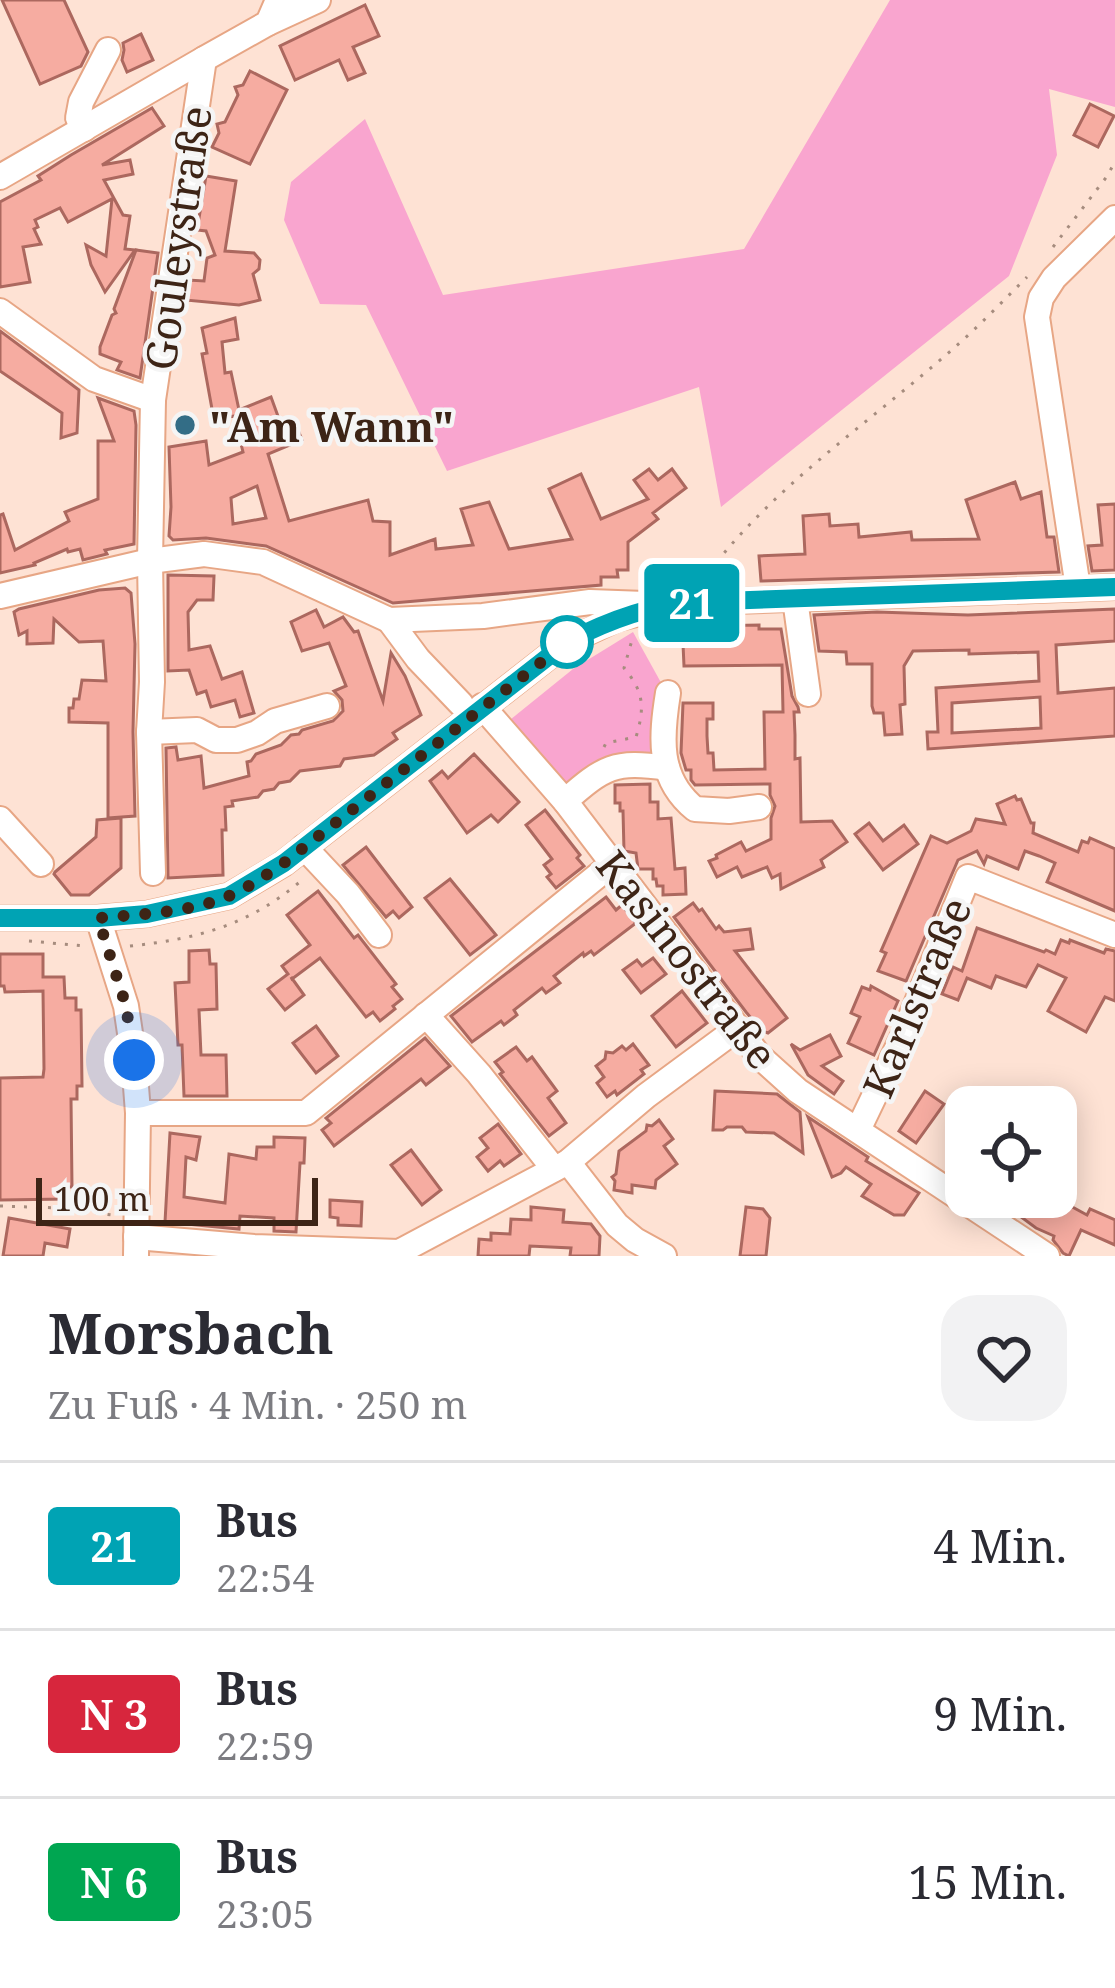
<!DOCTYPE html>
<html lang="de">
<meta charset="utf-8">
<style>
:root{--surface:#fff;--page:#f2f2f3;--text:#2b2b33;--muted:#7c7c81;--line:#e1e1e2}
body{margin:0;font-family:"Noto Serif",serif;background:var(--page);color:var(--text);height:100vh;display:flex;flex-direction:column;font-size:45px;white-space:nowrap}
*{box-sizing:border-box;margin:0}
p{font-size:39px;color:var(--muted)}
.icon{flex:none;width:66px;height:66px;fill:none;stroke:currentColor;stroke-width:2;stroke-linecap:round;stroke-linejoin:round}
.map{position:relative;height:1256px;overflow:hidden}
.drawer{display:flex;flex-direction:column;background:var(--surface);flex:1}
.drawer>*{flex:none}
.badge{padding:0 24px;border-radius:9px;font-size:42px;line-height:78px}
.fabs{position:absolute;left:945px;top:1086px;display:grid;gap:24px}
.fabs a{display:grid;place-items:center;width:132px;height:132px;border-radius:24px;background:var(--surface);box-shadow:0 6px 30px #0003;font-size:60px}
.scale{position:absolute;left:36px;bottom:30px;width:282px;box-sizing:border-box;padding-left:12px;border:6px solid #3d2416;border-top:0;font-size:33px;line-height:42px;white-space:nowrap;color:#3d2416;-webkit-text-stroke:9px #f5f5f5;paint-order:stroke}
.you{position:absolute;width:60px;height:60px;margin:-30px;border:9px solid #fff;border-radius:50%;background:#1a73e8;box-shadow:0 0 0 18px #1a73e833}
.map>.badge{position:absolute;translate:-50% -50%;box-shadow:0 0 0 6px #fff}
.round{display:grid;place-items:center;flex:none;width:126px;height:126px;border-radius:36px;background:var(--page)}
.head{display:flex;align-items:center;justify-content:space-between;height:204px;padding:0 48px}
h1{font-size:57px;font-weight:700;line-height:90px}
ul{padding:0;list-style:none}
li{display:flex;align-items:center;gap:36px;height:168px;padding:0 48px;border-top:3px solid var(--line)}
li div{flex:1}
li b{display:block;font-size:45px}
li em{font-style:normal}
li .badge{min-width:132px;font-weight:700;text-align:center}
.map>svg:first-child{display:block}
.green{fill:#f9a5cf}
.building{fill:#f6aca1;stroke:#ac685f;stroke-width:3;fill-rule:evenodd}
.lines{fill:none;stroke-linecap:round;stroke-linejoin:round}
.minor-casing{stroke:#e7a685;stroke-width:28}
.path{stroke:#a68c7e;stroke-width:3;stroke-dasharray:3 9;stroke-linecap:butt}
.minor{stroke:#fff;stroke-width:24}
.line-casing{stroke:#fff;stroke-width:27}
.line{stroke:#00a3b4;stroke-width:18}
.walk{stroke:#3d2416;stroke-width:12;stroke-dasharray:0 21.6}
.poi-dot{fill:#336d86;stroke:#f5f5f5;stroke-width:4.5}
.stop-dot{fill:#fff;stroke:#00a3b4;stroke-width:6}
.labels{text-anchor:middle;dominant-baseline:central;stroke-width:9;stroke-linejoin:round;paint-order:stroke}
.street-label{font-size:42px;fill:#3d2416;stroke:#f5f5f5}
.poi-label{font-size:42px;font-weight:bold;fill:#3d2416;stroke:#f5f5f5;text-anchor:start}
</style>
<div class="map">
<svg width="1115" height="1256" viewBox="0 0 1115 1256">
<rect width="100%" height="100%" fill="#fee2d4"/>
<g class="green">
<polygon points="890,0 1115,0 1115,107 1049,89 1057,155 1009,276 721,507 699,387 447,471 366,305 320,304 284,220 291,182 365,119 443,295 744,249"/>
<polygon points="633,632 664,688 658,760 563,792 505,724 573,669"/>
</g>
<g class="building">
<polygon points="2,0 64,0 88,52 81,66 40,84"/>
<polygon points="365,5 379,36 353,47 365,73 348,80 339,60 295,80 280,46"/>
<polygon points="141,34 153,60 127,72 122,60 124,50 123,43"/>
<polygon points="250,71 287,90 250,164 212,147 219,133 217,124 225,122 238,95 235,87 243,85"/>
<polygon points="1090,104 1114,116 1098,147 1074,135"/>
<polygon points="152,108 164,126 102,165 130,160 133,174 104,180 123,215 130,216 125,249 135,250 105,292 91,265 86,245 106,256 112,199 68,222 60,208 35,220 38,227 34,229 41,244 23,247 30,282 0,287 0,202 41,180 38,176 71,155"/>
<polygon points="206,176 236,181 225,251 254,253 260,260 259,269 253,274 260,300 239,305 185,300 188,280 204,281 207,258 215,255 206,231 197,230"/>
<polygon points="136,250 158,253 140,378 117,370 121,362 100,354 100,347 112,315 116,313 114,309"/>
<path d="M235,318L238,339L222,342L225,373L231,372L239,410L271,397L283,430L296,425L302,440L268,454L289,521L368,500L373,521L390,522V555L435,539L436,549L473,545L461,509L489,502L509,549L572,539L549,489L581,474L601,519L648,499L634,480L649,469L658,480L672,469L686,488L653,513L658,519L628,542V570H617L618,577H601V585L393,603L266,546L206,538L173,540L169,536L171,507L169,447L206,441L209,465L243,452L234,416L214,420L202,354L207,353L202,328ZM257,486L266,518L233,524L231,498Z"/>
<polygon points="0,331 79,390 77,433 61,438 62,413 0,371"/>
<polygon points="98,398 134,411 136,425 134,544 105,550 107,554 83,560 80,549 68,552 67,549 34,563 35,565 0,573 0,515 3,514 15,550 69,521 65,512 98,499 98,441 114,441"/>
<polygon points="1015,482 1021,499 1041,492 1047,537 1054,537 1059,572 761,581 759,556 805,554 803,516 829,514 830,526 858,524 859,537 911,532 912,540 979,539 966,500"/>
<polygon points="1115,504 1115,570 1092,571 1088,546 1102,545 1098,505"/>
<polygon points="168,575 214,576 213,600 197,600 188,612 189,650 210,646 222,679 242,672 254,713 240,717 235,700 211,707 206,691 197,694 189,670 168,671"/>
<polygon points="125,588 131,593 135,644 133,732 135,816 108,818 108,723 69,722 69,708 73,708 74,699 79,699 82,680 106,681 103,641 79,642 54,619 53,643 27,644 27,631 19,635 14,612 19,609 99,590"/>
<path d="M1115,609V641L1056,645L1058,693L1115,688V736L928,749L927,732H938L936,688L1039,681L1038,652L969,654V650L913,651L904,666L905,704L900,705L902,734L885,735L883,713H874L872,706V664H847L846,652L819,651L814,615L877,612L968,615ZM1040,697L1041,728L952,733V703Z"/>
<polygon points="316,610 324,627 343,617 354,632 358,631 383,701 391,653 405,676 421,715 393,733 397,739 374,755 344,759 340,766 300,771 290,781 279,783 274,789 263,791 258,797 232,801 233,806 225,807 226,830 222,830 223,875 168,878 166,748 176,747 178,760 201,756 204,788 249,776 247,762 251,761 256,754 281,745 291,735 299,734 302,730 333,721 343,711 342,700 334,691 346,686 329,643 302,651 291,622"/>
<polygon points="759,625 759,629 781,629 792,696 798,707 799,712 794,712 795,735 795,759 800,758 801,822 832,821 847,842 821,860 824,867 781,889 780,874 772,878 767,867 742,877 737,867 717,877 709,861 717,858 716,855 741,842 746,851 771,839 771,818 775,806 770,795 770,784 695,785 691,780 691,770 686,770 681,753 683,703 713,703 713,719 707,719 707,736 708,753 713,753 714,770 765,769 764,712 783,712 782,665 684,666 683,644 687,644 687,632 708,631 708,626"/>
<polygon points="474,754 519,802 498,822 491,815 467,833 430,781 442,771 448,778"/>
<polygon points="650,784 650,802 658,802 658,819 671,818 675,869 685,868 686,894 663,895 663,886 657,886 656,879 653,879 653,869 638,869 636,853 624,851 623,811 620,811 620,803 615,803 615,785"/>
<polygon points="1015,796 1017,800 1021,799 1031,823 1034,823 1033,833 1078,852 1082,841 1088,843 1090,838 1115,849 1115,911 1047,882 1055,863 1039,856 1025,851 1018,869 987,856 984,864 977,851 958,860 906,981 878,971 886,953 881,951 931,836 947,843 971,831 976,819 1005,824 997,804"/>
<polygon points="545,810 580,855 577,858 584,866 556,888 547,877 551,874 544,865 552,859 526,825"/>
<polygon points="121,818 121,868 89,895 71,895 54,874 55,872 96,837 97,820"/>
<polygon points="869,823 883,841 904,825 918,844 883,870 855,834"/>
<polygon points="366,847 412,907 399,918 393,911 386,917 343,865"/>
<polygon points="450,879 496,935 470,955 425,898"/>
<polygon points="318,891 354,938 358,935 396,984 392,987 402,999 393,1006 395,1009 380,1021 373,1012 366,1017 320,958 292,979 291,977 304,995 285,1010 268,989 288,974 282,966 310,945 287,915"/>
<polygon points="606,897 616,910 622,905 636,923 594,955 591,951 584,956 583,953 554,976 560,983 546,993 542,988 514,1010 517,1015 504,1025 501,1021 472,1042 451,1016"/>
<polygon points="693,903 699,911 702,909 716,929 719,926 724,932 750,929 753,949 735,951 787,1018 768,1033 762,1031 746,1012 674,917"/>
<polygon points="977,928 1044,952 1046,950 1055,954 1061,940 1069,943 1070,940 1104,953 1106,949 1115,951 1115,1001 1105,997 1086,1032 1048,1011 1066,978 1038,965 1026,987 996,976 991,988 967,978 958,1000 942,994 953,967 962,971"/>
<polygon points="209,950 210,964 216,964 217,1009 199,1010 201,1055 226,1055 227,1096 184,1096 182,1045 178,1045 175,983 189,982 189,951"/>
<polygon points="0,954 43,954 43,977 64,977 65,998 76,998 76,1010 81,1010 82,1086 77,1086 77,1099 71,1099 72,1187 66,1187 66,1199 0,1200 0,1078 43,1077 44,1069 43,991 5,992 4,986 0,986"/>
<polygon points="653,958 666,974 641,993 623,970 637,960 642,966"/>
<polygon points="871,986 898,1001 874,1055 848,1043 860,1017 851,1013 862,987 870,990"/>
<polygon points="682,991 707,1023 676,1047 652,1016"/>
<polygon points="316,1026 338,1056 316,1073 293,1043"/>
<polygon points="830,1035 841,1056 822,1066 843,1081 834,1094 808,1075 791,1044 800,1050"/>
<polygon points="425,1038 450,1066 426,1085 421,1079 334,1146 322,1130 331,1123 326,1118"/>
<polygon points="633,1044 649,1065 641,1070 644,1074 617,1095 615,1091 607,1097 597,1083 604,1077 596,1066 605,1059 606,1052 613,1053 622,1046 626,1050"/>
<polygon points="516,1047 527,1061 532,1057 557,1091 548,1098 566,1123 549,1136 500,1074 503,1072 495,1062"/>
<polygon points="715,1091 777,1094 800,1112 803,1153 774,1133 746,1132 742,1127 727,1127 723,1130 713,1130"/>
<polygon points="925,1091 944,1104 916,1143 899,1131"/>
<polygon points="808,1117 868,1157 866,1161 919,1193 904,1215 894,1215 862,1196 871,1184 846,1167 841,1173 832,1177"/>
<polygon points="659,1120 673,1139 664,1146 677,1164 656,1180 655,1188 632,1185 632,1193 614,1190 615,1181 612,1177 616,1174 619,1151 646,1131 647,1125 652,1126"/>
<polygon points="498,1124 521,1154 504,1166 500,1161 488,1171 477,1157 488,1148 480,1138"/>
<polygon points="170,1133 200,1137 196,1160 186,1157 184,1197 225,1203 229,1154 256,1159 257,1147 274,1147 274,1137 305,1138 304,1163 300,1163 296,1232 274,1231 274,1218 240,1216 239,1229 165,1222"/>
<polygon points="411,1150 441,1190 422,1205 391,1165"/>
<polygon points="994,1197 1054,1197 1087,1215 1090,1209 1115,1220 1115,1245 1081,1230 1069,1256 1063,1253 1053,1240 1054,1236 1036,1228"/>
<polygon points="330,1200 362,1202 361,1226 338,1225 338,1218 330,1217"/>
<polygon points="531,1207 564,1210 563,1222 591,1224 600,1236 599,1256 570,1256 571,1248 530,1246 529,1256 478,1256 479,1239 491,1240 491,1233 510,1234 511,1219 531,1220"/>
<polygon points="746,1207 763,1209 770,1218 766,1256 740,1256"/>
<polygon points="9,1218 70,1229 67,1247 45,1243 43,1256 3,1256"/>
</g>
<g class="lines">
<g class="minor-casing">
<g id="minor">
<polyline points="268,23 318,0"/>
<polyline points="84,129 78,118 81,102 108,50"/>
<polyline points="0,177 204,59"/>
<polyline points="0,311 94,379 153,400"/>
<polyline points="1078,588 1037,317 1041,298 1054,278 1115,218"/>
<polyline points="0,596 150,561 204,554 263,562 389,620 483,616 590,602 645,604"/>
<polyline points="795,599 808,694"/>
<polyline points="389,620 418,659 461,704"/>
<path d="M668,693C661,737 657,778 695,809L729,811L759,807"/>
<polyline points="482,706 565,801 759,1056 798,1091 1047,1256"/>
<polyline points="149,732 197,730 216,740 237,740 257,733 275,721 327,706"/>
<path d="M565,801C604,767 614,760 667,768"/>
<polyline points="0,819 41,864"/>
<polyline points="304,847 348,894 379,935"/>
<polyline points="153,873 149,732 152,682 150,561 153,400 204,59 268,23 278,0"/>
<polyline points="0,918 98,918 147,914 229,896 283,864 567,642 616,619 680,603 1115,587"/>
<polyline points="98,918 126,1006 134,1060 138,1113 136,1256"/>
<polyline points="426,1015 479,1074 554,1169"/>
<polyline points="138,1113 306,1113 612,864"/>
<polyline points="858,1130 904,1034 968,877 1115,935"/>
<polyline points="568,1162 617,1225 635,1240 664,1256"/>
<polyline points="136,1237 254,1247 399,1252 568,1162 646,1096 738,1028"/>
</g>
</g>
<g class="path">
<polyline points="1053,247 1108,175 1115,161"/>
<path d="M702,581C770,488 868,424 954,348C979,326 1003,301 1027,277"/>
<path d="M604,747L606,743L636,737C645,707 644,692 624,668L632,640"/>
<polyline points="29,941 85,946"/>
<path d="M130,946C197,939 250,925 302,880"/>
<polyline points="0,1206 60,1208 112,1215"/>
</g>
<use href="#minor" class="minor"/>
</g>
<g class="lines">
<g class="line-casing">
<path id="line" d="M0,918H98L147,914L229,896L284,863L567,642C607,621 649,605 694,602L1115,587"/>
</g>
<use href="#line" class="line"/>
<path class="walk" d="M134,1060L126,1006L98,918C141,914 193,913 233,894C251,886 267,874 284,863L567,642"/>
</g>
<circle class="poi-dot" cx="185" cy="425" r="12"/>
<circle class="stop-dot" cx="567" cy="642" r="24"/>
<g class="labels">
<g class="street-label">
<text transform="translate(177 238) rotate(-82)">Gouleystraße</text>
<text transform="translate(688 959) rotate(52)">Kasinostraße</text>
<text transform="translate(916 997) rotate(-67)">Karlstraße</text>
</g>
<g class="poi-label">
<text x="209" y="425">"Am Wann"</text>
</g>
</g>
</svg>
<div class="fabs">
<a><svg class="icon" aria-label="locate" viewBox="0 0 24 24"><circle cx="12" cy="12" r="6"/><path d="M12 2v4M12 18v4M2 12h4M18 12h4"/></svg></a>
</div>
<div class="scale">100 m</div>
<div class="you" style="left:134px;top:1060px"></div>
<b class="badge" style="left:692px;top:603px;background:#00a3b4;color:#fff">21</b>
</div>
<section class="drawer">
<div class="head"><div><h1>Morsbach</h1><p>Zu Fuß · 4 Min. · 250 m</p></div><a class="round"><svg class="icon" aria-label="heart" viewBox="0 0 24 24"><path d="M12 20l-8-8c-3-5 5-10 8-4 3-6 11-1 8 4z"/></svg></a></div>
<ul>
<li><span class="badge" style="background:#00a3b4;color:#fff">21</span><div><b>Bus</b><p>22:54</p></div><em>4 Min.</em></li>
<li><span class="badge" style="background:#d7263d;color:#fff">N 3</span><div><b>Bus</b><p>22:59</p></div><em>9 Min.</em></li>
<li><span class="badge" style="background:#00a651;color:#fff">N 6</span><div><b>Bus</b><p>23:05</p></div><em>15 Min.</em></li>
</ul>
</section>
